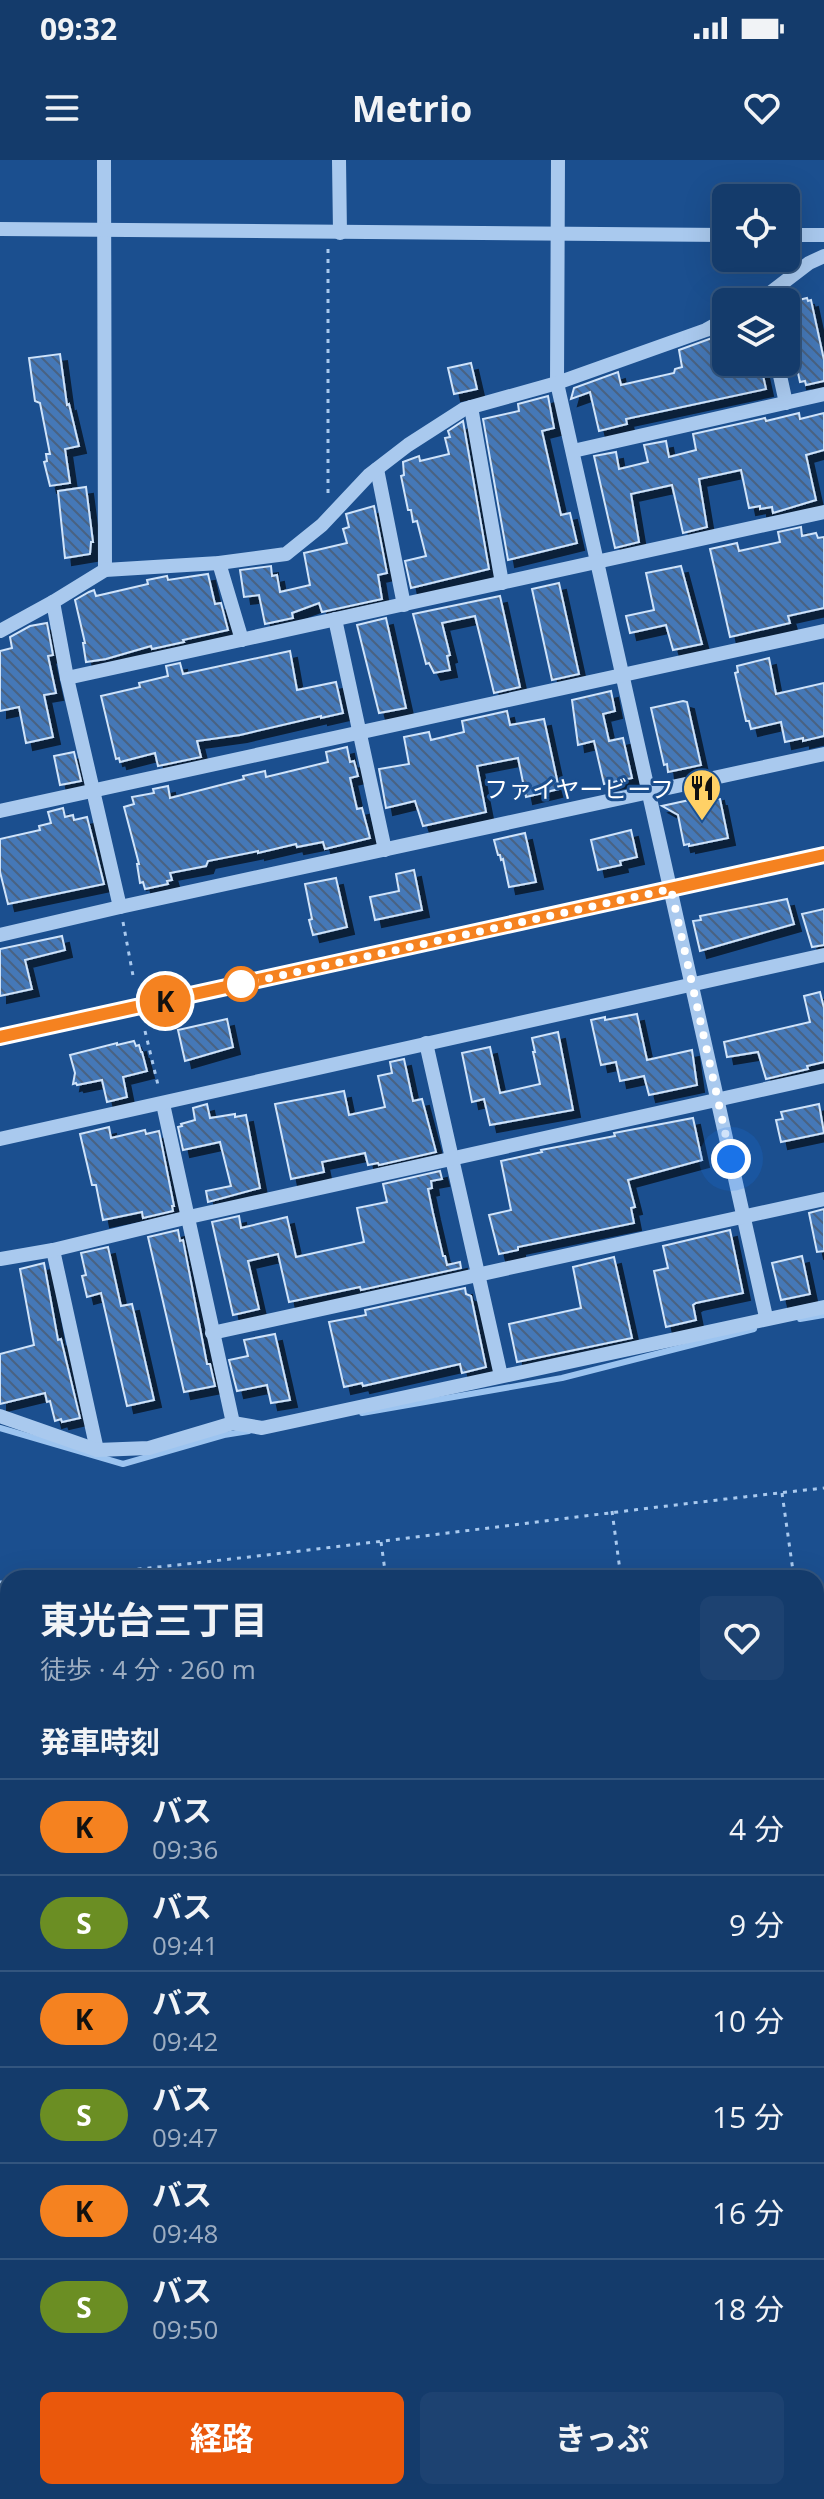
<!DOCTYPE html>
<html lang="ja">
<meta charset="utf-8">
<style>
:root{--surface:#143b6b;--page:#1d4271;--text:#f1f3f6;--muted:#9dadc1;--line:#33557e;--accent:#ea580c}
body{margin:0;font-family:"Open Sans","Noto Sans JP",sans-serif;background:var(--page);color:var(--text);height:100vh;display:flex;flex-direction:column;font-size:30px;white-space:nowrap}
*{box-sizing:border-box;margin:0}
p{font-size:26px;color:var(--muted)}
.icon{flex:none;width:44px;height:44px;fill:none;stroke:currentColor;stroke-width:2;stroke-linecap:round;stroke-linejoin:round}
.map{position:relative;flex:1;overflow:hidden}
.sheet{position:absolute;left:0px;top:1410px;width:824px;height:930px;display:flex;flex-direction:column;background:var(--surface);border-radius:24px 24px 0 0;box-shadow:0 8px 32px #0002,0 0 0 2px var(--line)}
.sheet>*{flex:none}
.badge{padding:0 16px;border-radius:26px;font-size:28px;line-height:52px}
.fabs{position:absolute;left:712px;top:24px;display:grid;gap:16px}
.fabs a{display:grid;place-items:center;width:88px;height:88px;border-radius:12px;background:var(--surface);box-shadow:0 8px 32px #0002,0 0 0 2px var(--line);font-size:40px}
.you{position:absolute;width:40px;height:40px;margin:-20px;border:6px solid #fff;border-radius:50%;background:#1a73e8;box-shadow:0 0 0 12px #1a73e833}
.map>.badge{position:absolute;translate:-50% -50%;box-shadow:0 0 0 4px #fff}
h2{padding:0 40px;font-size:30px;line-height:72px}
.round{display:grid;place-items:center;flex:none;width:84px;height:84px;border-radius:12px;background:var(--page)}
.summary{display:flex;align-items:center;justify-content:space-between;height:136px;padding:0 40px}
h1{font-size:38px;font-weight:700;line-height:60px}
.cta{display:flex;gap:16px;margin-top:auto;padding:16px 40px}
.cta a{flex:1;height:92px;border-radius:12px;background:var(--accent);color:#fff;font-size:32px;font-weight:700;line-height:92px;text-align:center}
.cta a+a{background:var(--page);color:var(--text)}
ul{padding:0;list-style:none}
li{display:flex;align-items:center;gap:24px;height:96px;padding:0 40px;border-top:2px solid var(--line)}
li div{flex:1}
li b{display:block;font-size:30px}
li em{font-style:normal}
li .badge{min-width:88px;font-weight:700;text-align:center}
.status{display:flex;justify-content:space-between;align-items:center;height:56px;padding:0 40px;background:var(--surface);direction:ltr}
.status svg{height:22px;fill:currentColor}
header{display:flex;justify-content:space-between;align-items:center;height:104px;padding:0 40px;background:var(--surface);font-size:36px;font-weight:700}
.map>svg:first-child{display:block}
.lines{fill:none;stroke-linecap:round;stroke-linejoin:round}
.stream{stroke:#9cc4f0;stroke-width:6}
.building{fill:url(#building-back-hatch);stroke:#cfe3fa;stroke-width:2;filter:url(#shadow)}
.path{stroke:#a9c9ee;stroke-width:3;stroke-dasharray:4 6;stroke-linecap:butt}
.minor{stroke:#a9c9ee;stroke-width:14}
.line-casing{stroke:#fff;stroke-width:18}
.line{stroke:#f58220;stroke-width:12}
.walk{stroke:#fff;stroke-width:8;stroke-dasharray:0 14.4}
.stop-dot{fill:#fff;stroke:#f58220;stroke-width:4}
.labels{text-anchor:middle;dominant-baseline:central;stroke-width:6;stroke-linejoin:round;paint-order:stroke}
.poi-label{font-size:24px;fill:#fff;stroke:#1b4f8f;text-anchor:end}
</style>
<div class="status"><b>09:32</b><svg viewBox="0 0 49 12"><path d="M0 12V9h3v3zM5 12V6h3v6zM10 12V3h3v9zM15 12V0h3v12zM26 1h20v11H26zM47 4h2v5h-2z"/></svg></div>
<header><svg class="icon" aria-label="menu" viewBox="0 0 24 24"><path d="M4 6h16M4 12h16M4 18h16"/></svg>Metrio<svg class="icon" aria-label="heart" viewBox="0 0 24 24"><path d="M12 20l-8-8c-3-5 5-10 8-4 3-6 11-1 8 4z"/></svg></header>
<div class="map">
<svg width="824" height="2339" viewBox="0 0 824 2339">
<defs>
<pattern id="building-back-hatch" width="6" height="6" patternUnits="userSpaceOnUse" patternTransform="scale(2)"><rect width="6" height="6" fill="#4478b7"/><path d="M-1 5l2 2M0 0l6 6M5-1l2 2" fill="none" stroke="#486282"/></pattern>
<filter id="shadow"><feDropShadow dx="7" dy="7" stdDeviation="0" flood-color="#0009"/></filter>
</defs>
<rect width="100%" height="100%" fill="#1b4f8f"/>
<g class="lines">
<g class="stream">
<polyline points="800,1159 824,1155"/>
<polyline points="362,1253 562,1218 754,1169"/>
<polyline points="0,1268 123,1304 224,1275 249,1271"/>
</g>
</g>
<g class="building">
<polygon points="807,138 808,141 811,140 824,200 824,221 806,225 805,221 800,222 786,159 786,143"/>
<polygon points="726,173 726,202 760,202 766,229 626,259 627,264 599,271 590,232 571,239 574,228 618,212 621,225 674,213 675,209 682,207 679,190"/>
<polygon points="60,194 67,245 69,244 79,286 65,289 70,323 50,326 44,302 47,301 46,294 50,294 40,243 35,241 29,198"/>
<polygon points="471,203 477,229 454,234 448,208"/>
<polygon points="548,236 554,268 542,271 561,355 570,353 577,383 508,400 483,259 519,251 518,244"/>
<polygon points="799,253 800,259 824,253 824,290 806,295 816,340 773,353 772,347 760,349 760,346 749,348 741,310 699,319 707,367 683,373 672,325 631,334 639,382 615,388 594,296 616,292 619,309 648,302 644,285 666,281 669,297 696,290 693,274 765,258 766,261"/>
<polygon points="463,261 489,409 411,428 405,401 426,396 417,361 413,362 411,350 408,350 401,316 404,315 403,302 419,296 420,301 449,294 445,278 450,277 448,271"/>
<polygon points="86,327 93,382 91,382 90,394 65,398 58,331"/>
<polygon points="374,346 387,413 378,415 382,439 322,452 319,443 292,453 293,458 265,464 259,435 244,437 240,410 271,406 272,416 277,415 280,432 310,425 304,393 347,383 343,369 349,367 346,354"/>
<polygon points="801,367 802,376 816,373 818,378 824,377 824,448 788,456 790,463 730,477 710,389 737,383 739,391 780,382 778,372"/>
<polygon points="681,406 702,484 673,490 666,465 630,473 626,456 654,450 646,413"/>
<polygon points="208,414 215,444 221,443 228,470 183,480 184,482 152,489 151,486 106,499 86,502 83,483 85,483 75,440 89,432 94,430 96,436 148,424 147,420 167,416 168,420"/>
<polygon points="559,423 579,514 552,520 532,429"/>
<polygon points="500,436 520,527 494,533 475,456 442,463 450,495 447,496 450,510 434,513 429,503 426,504 413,454"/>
<polygon points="386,458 406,548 379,553 357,465"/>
<polygon points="47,463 53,495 48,496 56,533 44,535 53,577 26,583 19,547 0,551 0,491 12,488 10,477 30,466"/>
<polygon points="290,491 297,530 336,522 343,553 321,558 321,556 240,575 197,581 201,597 158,606 155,593 120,602 119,598 116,599 101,536 140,527 139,523 168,516 166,506 180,503 183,514"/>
<polygon points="769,498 776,534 824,523 824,576 803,581 803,578 785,582 781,562 751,569 749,561 746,561 735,513 738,512 737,506"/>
<polygon points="611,531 615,551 603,554 609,581 623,578 632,618 604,624 594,581 578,585 572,540"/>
<polygon points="683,541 687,542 701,605 668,612 667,604 664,605 651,548"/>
<polygon points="507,551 510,565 544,559 559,629 526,637 518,598 477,606 486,652 423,666 415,641 386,648 379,609 409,604 404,577 429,572 431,580 464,572 462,561"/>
<polygon points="347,587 350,602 354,601 358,616 350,618 357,649 362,648 370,678 325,689 323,682 297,687 296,684 258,693 258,691 208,701 206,706 170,713 172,720 167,721 168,724 145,729 143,722 140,723 137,704 139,704 124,647 134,644 132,637 154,633 153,629 168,626 170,638 244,619 243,616 265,611 266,617 328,602 326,592"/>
<polygon points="74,592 81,621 60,625 54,596"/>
<polygon points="717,634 718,639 720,639 728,678 689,686 689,684 684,685 678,655 662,646"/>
<polygon points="63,648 65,657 73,655 74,660 87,657 104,724 8,744 0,712 0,679 40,670 39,666 51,663 48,652"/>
<polygon points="631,670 637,697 620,701 621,705 598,710 591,680"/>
<polygon points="525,673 536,722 509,727 503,699 501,700 500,695 498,695 494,680"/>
<polygon points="414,710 422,750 375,760 370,737 399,731 396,714"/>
<polygon points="336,718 347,767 313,775 309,760 312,759 305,724"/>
<polygon points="787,739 794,764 700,791 693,761 701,760 700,756"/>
<polygon points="824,749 824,785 812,787 802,754"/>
<polygon points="62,776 65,790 25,800 32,829 0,836 0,789"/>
<polygon points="820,832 824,848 824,902 807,906 808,909 766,919 758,892 727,897 724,882 810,862 804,836"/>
<polygon points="637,854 647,900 692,890 697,925 649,935 644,916 620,921 616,902 601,905 591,860 605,857 605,860"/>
<polygon points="227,859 233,887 185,901 178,870"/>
<polygon points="558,872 573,950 490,965 484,939 472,942 462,893 490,887 500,933 540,924 533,892 535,892 532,878"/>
<polygon points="134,881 136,886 139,885 141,892 142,892 147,911 123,917 127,937 107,942 102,920 77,925 76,923 73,924 75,913 70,895 117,883 117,885"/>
<polygon points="404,899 413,941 422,939 436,992 379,1005 378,1003 368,1005 365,993 322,1002 324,1012 291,1019 275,944 344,931 349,955 385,947 378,916 392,913 390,902"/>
<polygon points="207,944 210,958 235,954 235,957 246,955 260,1028 208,1042 206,1031 231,1026 220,982 183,990 178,967 182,966 181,964 195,960 193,948"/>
<polygon points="819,944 824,973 781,982 776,960 783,959 781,952"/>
<polygon points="693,958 702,1000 628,1020 635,1047 631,1048 634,1063 518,1087 518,1090 499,1094 489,1055 511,1050 501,1001 542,992 541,990 615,976 614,973"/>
<polygon points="109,967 111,978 145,970 146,974 159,971 174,1046 172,1046 173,1051 143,1058 142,1052 103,1060 96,1025 92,1025 80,974"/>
<polygon points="440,1011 442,1019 431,1021 432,1028 428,1029 433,1053 443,1096 445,1096 447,1105 460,1102 461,1108 361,1130 360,1127 289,1142 278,1094 248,1101 259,1149 233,1155 212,1062 239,1056 241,1068 287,1057 296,1097 364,1082 357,1048 387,1042 383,1024"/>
<polygon points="824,1049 824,1091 817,1092 809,1053"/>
<polygon points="178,1070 180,1081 183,1080 207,1204 210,1204 215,1226 184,1232 148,1077"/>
<polygon points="730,1070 743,1133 696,1143 693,1145 696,1160 666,1167 654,1111 668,1108 663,1086"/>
<polygon points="108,1087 121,1146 132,1144 154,1240 127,1246 101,1133 87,1137 82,1116 86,1115 81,1093"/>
<polygon points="802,1096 810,1134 781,1140 772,1103"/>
<polygon points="614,1097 632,1178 517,1202 509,1164 581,1148 573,1107"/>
<polygon points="44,1103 58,1180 61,1179 80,1258 62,1262 61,1259 55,1261 50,1241 47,1242 45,1233 0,1244 0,1194 34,1185 20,1109"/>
<polygon points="465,1128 466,1134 471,1136 486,1207 462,1213 460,1204 363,1226 362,1223 344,1227 329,1162 366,1155 365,1150"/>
<polygon points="275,1174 290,1240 271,1243 267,1225 237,1231 229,1200 248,1196 244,1180"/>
</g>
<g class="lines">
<g class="path">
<polyline points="328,333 328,89"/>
<polyline points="123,762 134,821"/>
<polyline points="145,871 158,925"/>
<polyline points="782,1333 794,1418"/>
<polyline points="612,1351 621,1418"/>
<polyline points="381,1382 386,1418"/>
<polyline points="156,1408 157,1418"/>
<path d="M48,1418C307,1394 565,1356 824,1328"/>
<polyline points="0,1422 8,1422"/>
<polyline points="816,1571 822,1613 816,1698"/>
<polyline points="0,1771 8,1771"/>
<polyline points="226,2332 227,2339"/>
<polyline points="712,2332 712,2339"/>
</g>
<g class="minor">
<polyline points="104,0 105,410"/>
<polyline points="339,0 340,73"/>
<polyline points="558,0 557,223 766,1157"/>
<polyline points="0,69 726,75"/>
<polyline points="786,75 824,75"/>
<polyline points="758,142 809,103 824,96"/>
<polyline points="777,202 786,243"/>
<polyline points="471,247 502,423"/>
<polyline points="573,291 824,234"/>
<polyline points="377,309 404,445"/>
<polyline points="219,403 242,480"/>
<polyline points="53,442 67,518 120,747"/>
<polyline points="335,459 385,690"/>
<polyline points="0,471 53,442 105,410 219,403 286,394 322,365 369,315 408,285 464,249 557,223 706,170 726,159"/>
<polyline points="67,518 824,352"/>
<polyline points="0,651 824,471"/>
<polyline points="0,775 120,747 824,594"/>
<polyline points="0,877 824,695"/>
<polyline points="426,883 501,1216"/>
<polyline points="163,944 233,1263"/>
<polyline points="0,979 824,795"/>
<polyline points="53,1090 97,1290"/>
<polyline points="0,1099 53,1090 189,1057 824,916"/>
<polyline points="212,1173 824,1039"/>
<polyline points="0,1256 97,1290 149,1288 233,1263 262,1268 824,1147"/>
<polyline points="816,1741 824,1734"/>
<polyline points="0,1964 8,1963"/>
<polyline points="816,2174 824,2173"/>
<polyline points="0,2237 8,2236"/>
<polyline points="371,2339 371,2332"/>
</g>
</g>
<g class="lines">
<g class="line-casing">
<polyline id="line" points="0,877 824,695"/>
</g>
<use href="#line" class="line"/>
<polyline class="walk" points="241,824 234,826 671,729 731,999"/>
</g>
<defs>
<g id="restaurant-pin" transform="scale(2)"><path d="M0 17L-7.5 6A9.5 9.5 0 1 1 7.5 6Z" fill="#ffd166" stroke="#1b4f8f"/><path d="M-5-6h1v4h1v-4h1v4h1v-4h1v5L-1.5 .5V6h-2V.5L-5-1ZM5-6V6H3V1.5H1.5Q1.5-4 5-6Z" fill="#111"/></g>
</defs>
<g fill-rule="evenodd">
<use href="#restaurant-pin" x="702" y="628"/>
</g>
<circle class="stop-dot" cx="241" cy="824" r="16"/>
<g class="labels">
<g class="poi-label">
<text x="674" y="628">ファイヤービーフ</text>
</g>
</g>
</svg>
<div class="fabs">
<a><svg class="icon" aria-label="locate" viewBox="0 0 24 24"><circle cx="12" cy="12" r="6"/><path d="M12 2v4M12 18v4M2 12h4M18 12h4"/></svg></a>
<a><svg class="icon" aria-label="layers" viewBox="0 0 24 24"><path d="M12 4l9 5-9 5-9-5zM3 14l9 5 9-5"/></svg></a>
</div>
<div class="you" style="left:731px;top:999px"></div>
<b class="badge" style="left:165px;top:841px;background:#f58220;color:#111">K</b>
<section class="sheet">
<div class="summary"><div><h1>東光台三丁目</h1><p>徒歩 · 4 分 · 260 m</p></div><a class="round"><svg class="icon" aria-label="heart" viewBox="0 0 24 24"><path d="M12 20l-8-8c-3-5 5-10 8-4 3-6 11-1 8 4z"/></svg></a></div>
<h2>発車時刻</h2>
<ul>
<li><span class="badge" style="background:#f58220;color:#111">K</span><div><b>バス</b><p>09:36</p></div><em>4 分</em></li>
<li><span class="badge" style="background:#6b8e23;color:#fff">S</span><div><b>バス</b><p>09:41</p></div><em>9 分</em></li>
<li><span class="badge" style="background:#f58220;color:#111">K</span><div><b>バス</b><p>09:42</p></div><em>10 分</em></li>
<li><span class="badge" style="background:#6b8e23;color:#fff">S</span><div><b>バス</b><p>09:47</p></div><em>15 分</em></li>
<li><span class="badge" style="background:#f58220;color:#111">K</span><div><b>バス</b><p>09:48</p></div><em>16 分</em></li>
<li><span class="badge" style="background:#6b8e23;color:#fff">S</span><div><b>バス</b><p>09:50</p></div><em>18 分</em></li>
</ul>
<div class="cta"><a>経路</a><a>きっぷ</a></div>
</section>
</div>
